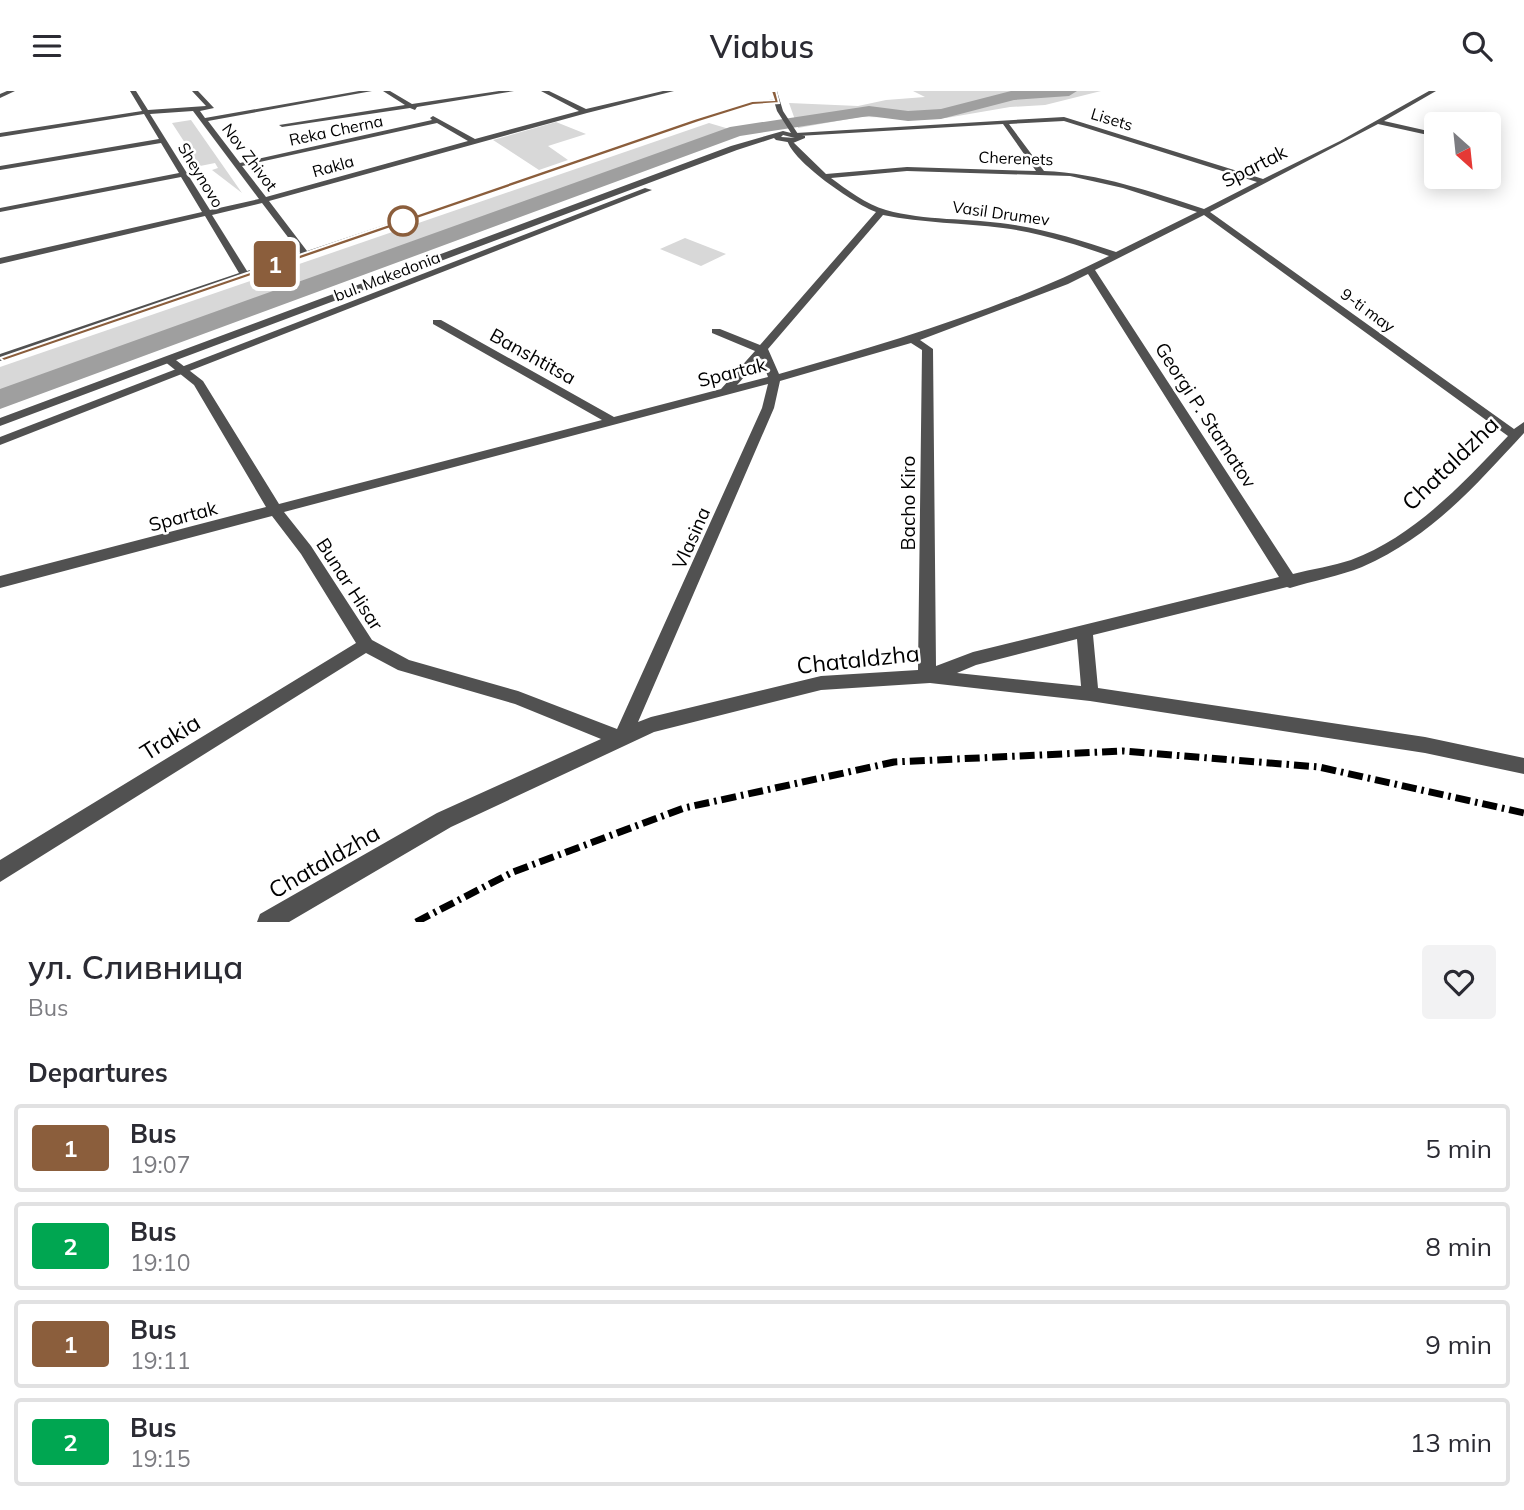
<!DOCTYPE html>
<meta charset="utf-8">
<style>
:root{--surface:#fff;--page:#f2f2f3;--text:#2b2b33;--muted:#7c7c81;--line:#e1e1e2}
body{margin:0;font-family:Mulish,sans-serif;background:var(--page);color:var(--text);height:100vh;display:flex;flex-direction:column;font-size:26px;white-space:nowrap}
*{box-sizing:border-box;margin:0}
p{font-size:23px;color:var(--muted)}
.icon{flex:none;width:38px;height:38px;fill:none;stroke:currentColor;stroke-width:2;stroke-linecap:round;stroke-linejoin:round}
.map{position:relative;height:831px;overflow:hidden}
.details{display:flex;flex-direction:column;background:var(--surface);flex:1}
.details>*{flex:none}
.badge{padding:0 14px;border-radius:5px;font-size:24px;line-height:46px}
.needle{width:46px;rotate:153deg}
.fabs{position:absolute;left:1424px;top:21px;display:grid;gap:14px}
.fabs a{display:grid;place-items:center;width:77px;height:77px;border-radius:7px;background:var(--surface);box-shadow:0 4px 18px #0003;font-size:35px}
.map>.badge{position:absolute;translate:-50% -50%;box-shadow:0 0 0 4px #fff}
h2{padding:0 28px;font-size:26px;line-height:63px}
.round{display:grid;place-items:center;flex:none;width:74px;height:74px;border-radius:7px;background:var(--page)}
.summary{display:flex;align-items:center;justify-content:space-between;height:119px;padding:0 28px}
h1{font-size:33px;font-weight:600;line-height:52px}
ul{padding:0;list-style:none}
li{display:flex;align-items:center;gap:21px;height:88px;margin:0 14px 10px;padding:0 14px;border:4px solid var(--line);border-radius:7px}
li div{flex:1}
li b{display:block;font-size:26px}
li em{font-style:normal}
li .badge{min-width:77px;font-weight:700;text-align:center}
header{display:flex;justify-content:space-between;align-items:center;height:91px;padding:0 28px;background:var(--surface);font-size:32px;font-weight:600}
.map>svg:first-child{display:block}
.green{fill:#d8d8d8}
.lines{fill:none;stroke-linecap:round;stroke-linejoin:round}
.river{fill:#9f9f9f;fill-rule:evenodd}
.minor{fill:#515151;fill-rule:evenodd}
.tertiary{fill:#515151;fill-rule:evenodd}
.rail{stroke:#000;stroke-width:7;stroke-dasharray:15 5 2.5 5;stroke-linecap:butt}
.line{fill:#8b5e3c;stroke:#fff;stroke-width:2}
.stop-dot{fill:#fff;stroke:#8b5e3c;stroke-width:3.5}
.labels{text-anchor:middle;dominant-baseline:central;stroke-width:5;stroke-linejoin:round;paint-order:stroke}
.far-street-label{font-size:16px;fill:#000;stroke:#fff}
.street-label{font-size:19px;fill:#000;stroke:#fff}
.near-street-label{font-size:23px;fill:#000;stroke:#fff}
</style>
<header><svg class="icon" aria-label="menu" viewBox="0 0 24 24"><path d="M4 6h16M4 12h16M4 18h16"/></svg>Viabus<svg class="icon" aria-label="search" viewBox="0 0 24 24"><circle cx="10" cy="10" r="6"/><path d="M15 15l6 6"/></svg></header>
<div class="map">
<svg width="1524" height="831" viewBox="0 0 1524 831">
<rect width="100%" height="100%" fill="#fff"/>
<g class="green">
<polygon points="814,0 1101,0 1045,14 1010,16 946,27 860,26 798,37 789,12 858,15 886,9 925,6 913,0"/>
<polygon points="191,29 242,102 212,79 218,77 215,72 200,75 172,32"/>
<polygon points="556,31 586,43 548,55 568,69 539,79 493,49"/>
<polygon points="709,32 736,40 0,310 0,276"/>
<polygon points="685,147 726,163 701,175 660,158"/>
</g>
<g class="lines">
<polygon class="river" points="1011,0 1077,0 1069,5 1014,9 941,28 908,30 869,25 740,45 0,318 0,298 730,36 869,15 908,20 941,18"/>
<g class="minor">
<polygon points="7,0 15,0 0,7 0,3"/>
<path d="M130,0H136L148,19L206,15L192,0H198L214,17L200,20L205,27L359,0H372L208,30L240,72L432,29L430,27L433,25L475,48L579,20L541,0H549L586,18L663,0H674L587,22L269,110L307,160L750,11L777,8L780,10L753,14L699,31L0,270V263L239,182L205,125L0,173V167L202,121L181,86L0,121V117L179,82L161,52L0,79V75L159,48L144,23L0,46V42L142,20ZM193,20L259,108L210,119L150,23ZM437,32L468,50L266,106L242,75ZM262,112L300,162L247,180L212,124Z"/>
<polygon points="383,0 390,0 412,13 499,0 514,0 417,16 415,19 410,17 282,36 279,34 405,14"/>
<path d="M1429,0H1436L1384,30L1437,42V46L1378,33L1210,121L1514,338L1524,331V342C1473,397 1432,445 1362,476C1340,485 1312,490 1290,497L1287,496L1093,544L1098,597L1425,646L1524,667V683L1425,662L1090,610L930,592L821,599L654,641L451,736L289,831H257L260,823L437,722L601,648L515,613L398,579L366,562L0,791V769L356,552L301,463L272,425L0,497V485L266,416L194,294L164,270V266H172L203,290L279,413L602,329L433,233V229H441L614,326L721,298L755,260L712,242V238H720L760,254L876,121C853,112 793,71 787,49H791L826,83L907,76L1036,80L1003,33L798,45L796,42L1064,26L1263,88L1340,50ZM1064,30L1257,91L1204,118C1152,101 1099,82 1044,80L1009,33ZM907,80L1070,85L1123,97L1197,121L1116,161C1081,149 1045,138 1008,133C968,127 925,130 886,119C866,113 847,99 831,87ZM883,124C923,132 963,132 1003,137C1040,142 1075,153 1109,165C1006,217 891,251 779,283L768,258ZM1204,124L1508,345C1462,393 1415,445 1351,469C1333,475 1312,478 1293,483L1095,179ZM1088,183L1279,486L973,561L936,575L933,258L920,249L1068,193ZM911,252L922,259L918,579L821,585L651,626L638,631L774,317L780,290ZM761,267L768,286L737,294ZM768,293L762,317L617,638L518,600L409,569L372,549L311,455L284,421ZM1077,548L1081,595L957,582L976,574Z"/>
</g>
<g class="tertiary">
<path d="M771,0H777L783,20L798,43L805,45V47L793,52L776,49L774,47L737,59L0,335V327L731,55L783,40L791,42L777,20ZM783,44L795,47L781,46Z"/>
<polygon points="645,97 652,99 0,354 0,346"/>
</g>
<polyline class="rail" points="416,831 513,781 684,717 894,671 1123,660 1319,676 1524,722"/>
</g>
<polygon class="line" points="771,0 776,0 779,12 753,14 699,31 4,270 0,267 694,28 752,10 774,9"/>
<circle class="stop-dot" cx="403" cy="130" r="14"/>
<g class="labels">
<g class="far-street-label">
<text transform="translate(1112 28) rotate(17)">Lisets</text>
<text transform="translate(336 39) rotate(-12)">Reka Cherna</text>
<text transform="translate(250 66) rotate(53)">Nov Zhivot</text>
<text transform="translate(1016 67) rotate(2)">Cherenets</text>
<text transform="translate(333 75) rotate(-16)">Rakla</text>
<text transform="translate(201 84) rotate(59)">Sheynovo</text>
<text transform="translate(1001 122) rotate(8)">Vasil Drumev</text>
<text transform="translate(387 185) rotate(-21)">bul. Makedonia</text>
<text transform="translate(1368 219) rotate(36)">9-ti may</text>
</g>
<g class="street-label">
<text transform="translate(1254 75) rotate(-27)">Spartak</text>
<text transform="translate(533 265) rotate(29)">Banshtitsa</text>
<text transform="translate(732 281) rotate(-14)">Spartak</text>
<text transform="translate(1206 324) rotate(57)">Georgi P. Stamatov</text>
<text transform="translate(908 412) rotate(-90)">Bacho Kiro</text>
<text transform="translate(183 425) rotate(-15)">Spartak</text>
<text transform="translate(691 447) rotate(-66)">Vlasina</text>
<text transform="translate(350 493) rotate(57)">Bunar Hisar</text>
</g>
<g class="near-street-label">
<text transform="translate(1450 372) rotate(-44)">Chataldzha</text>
<text transform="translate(858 568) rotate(-6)">Chataldzha</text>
<text transform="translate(170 646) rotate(-32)">Trakia</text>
<text transform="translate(324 770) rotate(-30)">Chataldzha</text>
</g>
</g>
</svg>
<div class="fabs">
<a><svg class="needle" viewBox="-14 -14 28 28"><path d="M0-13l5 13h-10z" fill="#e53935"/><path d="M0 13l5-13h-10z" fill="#7c7c81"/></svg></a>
</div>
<b class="badge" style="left:275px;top:173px;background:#8b5e3c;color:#fff">1</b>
</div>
<section class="details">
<div class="summary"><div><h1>ул. Сливница</h1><p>Bus</p></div><a class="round"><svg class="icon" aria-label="heart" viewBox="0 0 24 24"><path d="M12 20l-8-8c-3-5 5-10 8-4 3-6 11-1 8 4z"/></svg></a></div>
<h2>Departures</h2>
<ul>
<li><span class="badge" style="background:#8b5e3c;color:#fff">1</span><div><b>Bus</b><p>19:07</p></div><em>5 min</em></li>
<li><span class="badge" style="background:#00a651;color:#fff">2</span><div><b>Bus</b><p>19:10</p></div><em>8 min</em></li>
<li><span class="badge" style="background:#8b5e3c;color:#fff">1</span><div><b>Bus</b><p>19:11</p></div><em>9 min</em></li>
<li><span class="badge" style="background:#00a651;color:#fff">2</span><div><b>Bus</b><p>19:15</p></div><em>13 min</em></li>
</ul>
</section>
